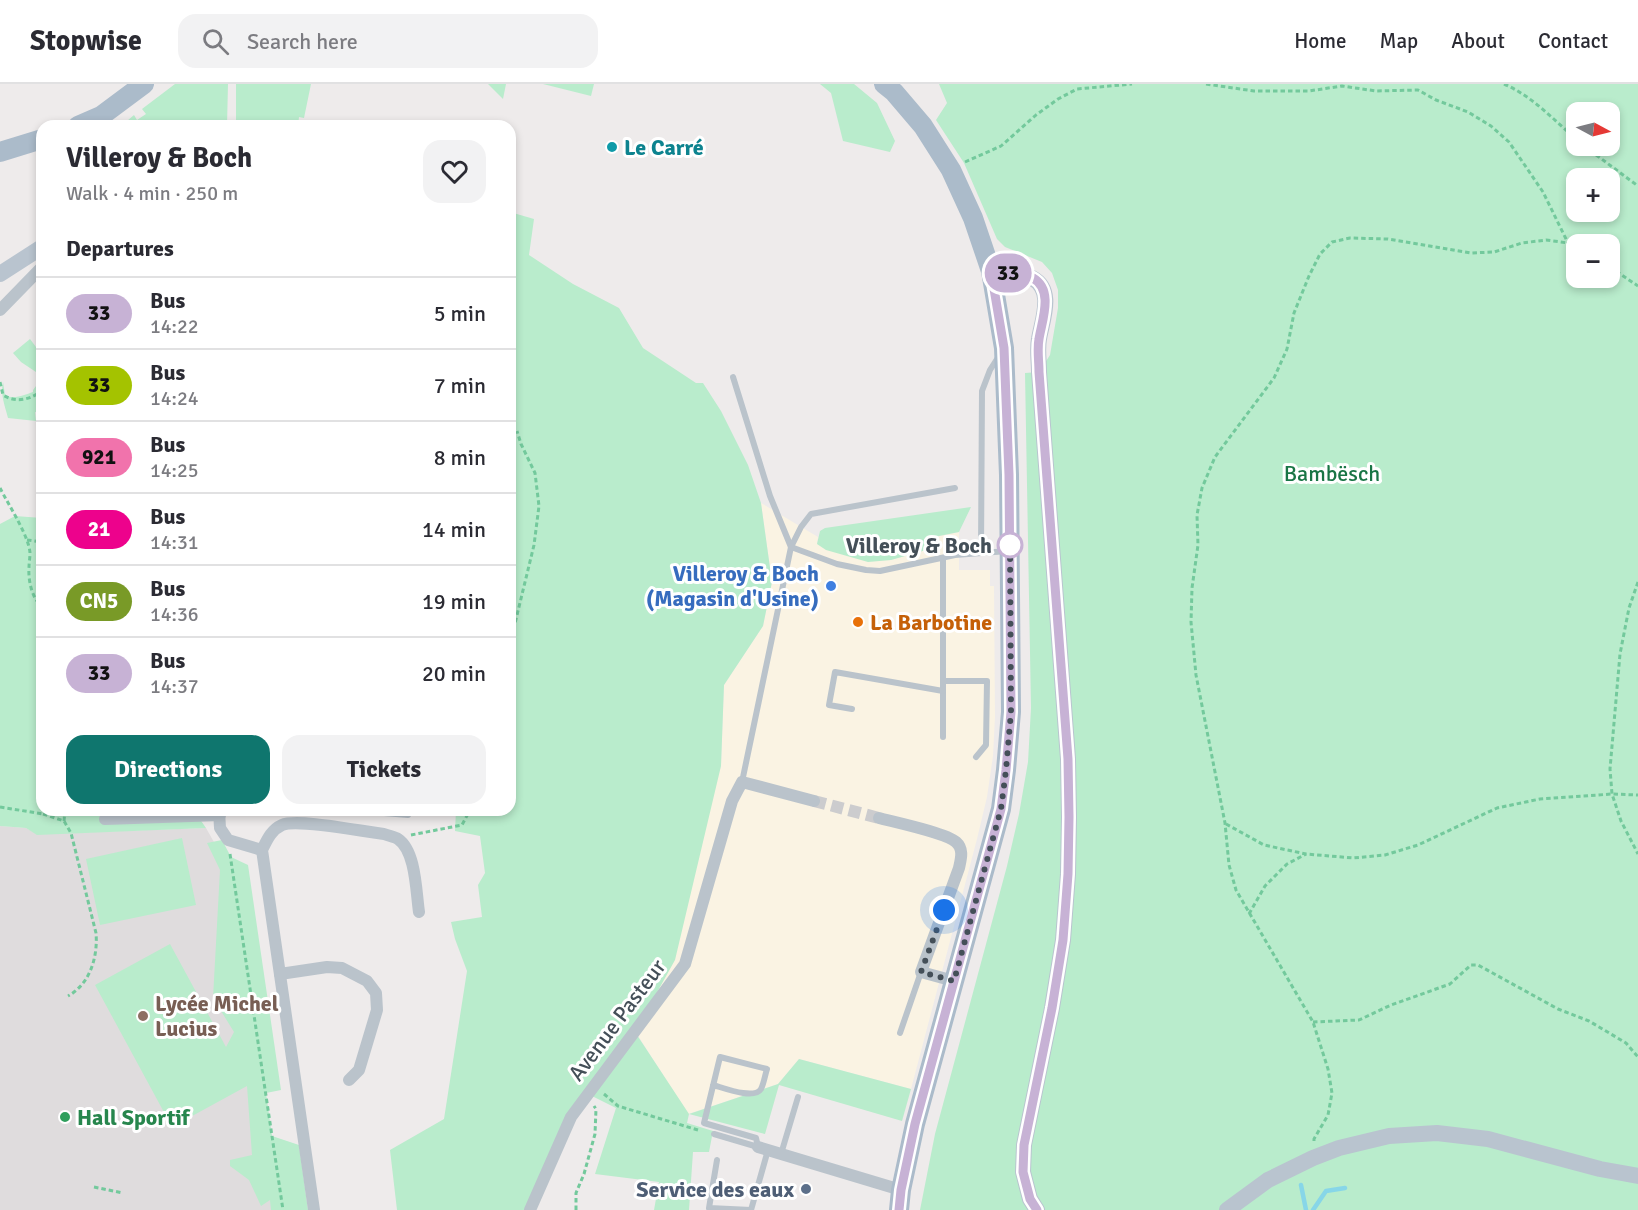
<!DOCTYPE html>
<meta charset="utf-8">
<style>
:root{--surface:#fff;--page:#f2f2f3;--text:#2b2b33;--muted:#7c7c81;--line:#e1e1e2;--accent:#0f766e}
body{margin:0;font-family:Signika,sans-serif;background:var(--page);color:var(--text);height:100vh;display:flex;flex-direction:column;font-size:22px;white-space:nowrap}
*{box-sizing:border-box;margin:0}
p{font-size:20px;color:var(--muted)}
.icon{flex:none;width:33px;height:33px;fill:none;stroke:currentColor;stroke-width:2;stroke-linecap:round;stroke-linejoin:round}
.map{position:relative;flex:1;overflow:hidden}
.sheet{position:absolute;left:36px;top:36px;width:480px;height:696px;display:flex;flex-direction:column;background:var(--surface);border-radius:18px;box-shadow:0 3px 9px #0003}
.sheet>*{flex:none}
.badge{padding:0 12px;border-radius:20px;font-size:21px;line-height:39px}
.needle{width:39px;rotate:97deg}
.buttons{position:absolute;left:1566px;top:18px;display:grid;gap:12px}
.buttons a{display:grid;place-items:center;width:54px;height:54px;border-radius:12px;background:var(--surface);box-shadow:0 3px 9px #0003;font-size:30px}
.you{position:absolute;width:30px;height:30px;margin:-15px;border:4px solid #fff;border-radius:50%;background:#1a73e8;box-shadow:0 0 0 9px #1a73e833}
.map>.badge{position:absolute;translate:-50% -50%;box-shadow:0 0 0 3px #fff}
h2{padding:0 30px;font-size:22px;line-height:54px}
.round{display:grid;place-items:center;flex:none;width:63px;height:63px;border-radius:18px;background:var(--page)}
.summary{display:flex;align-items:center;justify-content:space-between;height:102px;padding:0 30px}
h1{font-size:28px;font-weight:800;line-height:45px}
.action{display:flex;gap:12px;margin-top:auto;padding:12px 30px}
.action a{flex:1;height:69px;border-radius:18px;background:var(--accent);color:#fff;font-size:24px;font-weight:800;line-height:69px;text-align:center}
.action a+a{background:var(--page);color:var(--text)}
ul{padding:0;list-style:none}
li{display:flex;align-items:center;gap:18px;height:72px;padding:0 30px;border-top:2px solid var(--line)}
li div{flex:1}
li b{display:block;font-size:22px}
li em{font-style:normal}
li .badge{min-width:66px;font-weight:700;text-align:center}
header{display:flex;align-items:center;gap:36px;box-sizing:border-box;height:84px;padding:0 30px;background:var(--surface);border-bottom:2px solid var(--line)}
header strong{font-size:28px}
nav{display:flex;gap:33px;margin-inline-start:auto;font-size:21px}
.search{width:420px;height:54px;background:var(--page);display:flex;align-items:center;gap:15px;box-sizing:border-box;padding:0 21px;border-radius:18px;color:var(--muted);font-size:22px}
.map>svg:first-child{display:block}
.commercial{fill:#faf3e3}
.education{fill:#dfdcdd}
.green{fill:#b9eccc;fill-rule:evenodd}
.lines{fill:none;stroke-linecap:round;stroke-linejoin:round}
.stream{stroke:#87d6e8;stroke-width:4.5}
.street-tunnel{stroke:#ccccce;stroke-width:12;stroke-dasharray:12 6;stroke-linecap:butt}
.path{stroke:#73c99c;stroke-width:3;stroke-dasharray:4.5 3;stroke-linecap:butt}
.lane{stroke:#bac3cb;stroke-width:6}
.street{stroke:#bac3cb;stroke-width:12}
.secondary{stroke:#b9c4cf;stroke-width:16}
.primary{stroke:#abbbca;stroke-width:20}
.line-casing{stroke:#fff;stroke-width:14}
.line{stroke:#c7b2d5;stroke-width:9}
.walk{stroke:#444f58;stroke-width:6;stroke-dasharray:0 10.8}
.culture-dot{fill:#0f9aa8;stroke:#fff;stroke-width:2}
.stop-dot{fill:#fff;stroke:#c7b2d5;stroke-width:3}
.shop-dot{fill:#3f7fe0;stroke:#fff;stroke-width:2}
.food-dot{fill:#e8710a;stroke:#fff;stroke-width:2}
.education-dot{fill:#8d6e63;stroke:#fff;stroke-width:2}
.leisure-dot{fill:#2e9e5b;stroke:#fff;stroke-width:2}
.service-dot{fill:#5c6f8a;stroke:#fff;stroke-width:2}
.labels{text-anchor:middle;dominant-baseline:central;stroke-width:6;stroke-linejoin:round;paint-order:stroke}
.culture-label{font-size:22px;font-weight:bold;fill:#0d838f;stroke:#fff;text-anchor:start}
.park-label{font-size:22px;fill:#197545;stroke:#fff}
.stop-label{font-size:22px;font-weight:bold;fill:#444f58;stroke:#fff;text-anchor:end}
.shop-label{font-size:22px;font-weight:bold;fill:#366cbe;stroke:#fff;text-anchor:end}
.food-label{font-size:22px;font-weight:bold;fill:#c56008;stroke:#fff;text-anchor:start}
.education-label{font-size:22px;font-weight:bold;fill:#785e54;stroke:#fff;text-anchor:start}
.street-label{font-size:22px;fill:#444f58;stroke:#fff}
.leisure-label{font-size:22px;font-weight:bold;fill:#27864d;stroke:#fff;text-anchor:start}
.service-label{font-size:22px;font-weight:bold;fill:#4e5e75;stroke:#fff;text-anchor:end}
</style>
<header>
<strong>Stopwise</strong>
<div class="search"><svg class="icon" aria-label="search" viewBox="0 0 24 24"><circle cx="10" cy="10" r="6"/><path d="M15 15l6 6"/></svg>Search here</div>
<nav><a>Home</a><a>Map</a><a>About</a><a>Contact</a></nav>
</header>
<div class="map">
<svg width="1638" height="1126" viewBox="0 0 1638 1126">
<rect width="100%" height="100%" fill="#eeebeb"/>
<polygon class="commercial" points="761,419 818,453 817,460 891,476 926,466 924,455 959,448 959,486 990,486 990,502 994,502 995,633 993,672 987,713 977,755 911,1005 799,975 778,1000 688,1030 635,947 721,682 724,601 763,542 772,498"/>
<polygon class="education" points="0,742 26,744 37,750 206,744 228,783 278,1126 0,1126"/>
<g class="green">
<polygon points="175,0 228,0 227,42 126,42 127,37 134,31 137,36 146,30 142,25"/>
<polygon points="236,0 311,0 304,34 299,33 298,42 236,42"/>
<polygon points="488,0 506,0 503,15"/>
<polygon points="543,0 594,0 591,12"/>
<polygon points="820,0 854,0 877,19 895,57 890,68 843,57 831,9"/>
<path d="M939,0H1638V1126H920L935,1050L1007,782L1019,730L1028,678L1031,624L1025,289L1039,288L1050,271L1058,224V206L1052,189L1042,178L1005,163L997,155L964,79L936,36L947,19ZM1576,28H1610V62H1576ZM1576,94H1610V128H1576ZM1576,160H1610V194H1576Z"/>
<polygon points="510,128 534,135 529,171 573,200 619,224 643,264 696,299 703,299 721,327 748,381 761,419 772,498 763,542 724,601 721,682 675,876 635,948 689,1030 778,1000 799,975 911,1005 902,1037 779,1001 765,1050 689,1030 687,1039 713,1047 709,1068 693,1068 689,1126 654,1126 659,1098 595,1090 616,1024 588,1010 530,1126 397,1126 390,1066 444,1035 467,887 455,855 451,838 482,833 478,801 485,789 480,752 455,747 456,726 510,726"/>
<polygon points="30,255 42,271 42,292 21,278 13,269"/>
<path d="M42,294V330L35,328L36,337L8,334C5,322 0,310 3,298L5,311C14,316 24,311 33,308V306Z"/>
<polygon points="971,423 959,448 924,455 926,466 891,476 868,478 826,466 817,460 820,447 825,444"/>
<polygon points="15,432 42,434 42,726 104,726 105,734 197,731 206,744 37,751 26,744 0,742 0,440"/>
<polygon points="182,754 196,821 100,841 86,775"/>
<polygon points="222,756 231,773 248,781 281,1006 266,1009 272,1052 299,1061 308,1126 271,1126 270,1116 261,1122 249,1096 230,1082 230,1076 252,1071 247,1002 172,1043 95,901 170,860 226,963 234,948 213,914 220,786 207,759"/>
</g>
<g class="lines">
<g class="stream">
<polyline points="1301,1101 1306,1126"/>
<polyline points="1313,1126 1326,1107 1345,1104"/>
</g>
<polyline class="street-tunnel" points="814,717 879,734"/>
<g class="path">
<polyline points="1206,0 1254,7 1309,7 1342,2 1376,7 1418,6 1436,16 1468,28 1491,42 1509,58 1543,108 1568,159"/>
<path d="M1504,0C1532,12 1554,36 1576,55"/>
<polyline points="1584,62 1638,102"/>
<polyline points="965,78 1001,62 1036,31 1058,15 1077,5 1132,0"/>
<polyline points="1610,183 1638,202"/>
<path d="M0,298L3,311C16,319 29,316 42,307"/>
<path d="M0,404C8,420 29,452 30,469C30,474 29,479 29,483C28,497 32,514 42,523"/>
<polyline points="27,456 42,458"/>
<polyline points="1638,498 1629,524 1620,570 1610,685 1612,710 1621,737 1638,770"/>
<polyline points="510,560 534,461 539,422 535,389 521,360 517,347"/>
<polyline points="0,723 43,730 62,726"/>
<path d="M43,730L64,737L71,749L96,849C98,873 90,900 68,912"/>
<polyline points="64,737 65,726"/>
<polyline points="1226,740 1264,761 1306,770 1353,774 1385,771 1418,761 1497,724 1540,715 1612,710 1638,711"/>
<polyline points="411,751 462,741 470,726"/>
<polyline points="230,770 283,1126"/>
<polyline points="1249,830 1265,802 1287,780 1306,770"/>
<polyline points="1313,938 1359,936 1391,921 1450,900 1471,881 1478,881 1558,925 1589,937 1626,959 1638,973"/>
<polyline points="604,1010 618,1022 698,1046"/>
<polyline points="1314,1057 1314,1055 1328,1031 1332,1009 1328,985 1313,938 1236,806 1229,781 1225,739 1196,591 1191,538 1192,504 1198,461 1197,431 1202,404 1215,373 1274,294 1287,265 1294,229 1309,192 1320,170 1332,158 1350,154 1388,155 1471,169 1494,168 1522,159 1546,156 1568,159 1576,163"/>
<polyline points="94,1103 123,1109"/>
<polyline points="576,1126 576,1109 584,1090 595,1050 596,1025 594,1022"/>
</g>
<g class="lane">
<polyline points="733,293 770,412 791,463 742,698"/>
<polyline points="955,404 811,430 801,443 791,463 837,480 866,486 880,487 955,471 1008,467"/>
<polyline points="981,468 982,307 990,286 999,272"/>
<polyline points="943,474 943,653"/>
<polyline points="943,597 987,597 986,661 976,673"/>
<polyline points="852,625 829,621 835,588 943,607"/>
<polyline points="348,726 408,731"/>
<polyline points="900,949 921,888"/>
<path d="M713,1001C724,1004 754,1016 761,1005C764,999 765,991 767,985L720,973L704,1039L756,1054L758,1063L714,1050"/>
<polyline points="781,1070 798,1013"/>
<polyline points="717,1076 709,1124 751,1126 768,1066"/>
</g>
<g class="street">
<polyline points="0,226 42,183"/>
<polyline points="219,726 220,744 228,756 262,766"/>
<path d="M879,734C894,738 946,749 956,758C964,765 961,775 959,784L921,888L954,897"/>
<polyline points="105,735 220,731"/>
<polyline points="280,890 327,883 342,884 367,897 376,909 377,926 359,986 349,996"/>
<polyline points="758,1063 901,1106"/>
<path d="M314,1126L262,766C267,756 271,746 282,741C298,734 364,748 384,750C389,752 395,753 398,755C416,767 416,808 419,828"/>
<polyline points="530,1126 571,1033 685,880 732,717 742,698 814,717"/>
</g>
<g class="secondary">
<path d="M991,187C1003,189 1021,188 1032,194C1055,206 1042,236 1039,255C1037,265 1039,277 1039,288L1068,675L1069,733L1068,790L1063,856L1052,924L1024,1061L1023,1088L1030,1115L1037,1126"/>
<polyline points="0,190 42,163"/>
<polyline points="1227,1126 1268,1096 1313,1074 1339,1064 1389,1052 1437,1049 1488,1055 1600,1085 1638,1092"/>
</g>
<g class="primary">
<polyline points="884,0 894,8 923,42 951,86 973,134 991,187 1004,264 1009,391 1011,628 1006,686 1001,725 915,1040 901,1106 899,1126"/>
<polyline points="78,42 101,32 144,0"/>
<polyline points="0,68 42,55"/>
</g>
</g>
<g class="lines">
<g class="line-casing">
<path id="line" d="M899,1126L901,1106L915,1040L1001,725L1006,686L1011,628L1009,391L1004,264L991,187C1003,189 1021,188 1033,194C1054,206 1042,236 1039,255C1037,265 1039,277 1039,288L1068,675L1069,733L1068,790L1063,856L1052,924L1024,1061L1023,1088L1030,1115L1037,1126"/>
</g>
<use href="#line" class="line"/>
<polyline class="walk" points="944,826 921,888 954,897 1001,725 1006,686 1011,628 1010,461"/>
</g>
<circle class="culture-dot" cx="612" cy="63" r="6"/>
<circle class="stop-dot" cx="1010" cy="461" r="12"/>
<circle class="shop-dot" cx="831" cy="502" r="6"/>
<circle class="food-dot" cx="858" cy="538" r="6"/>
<circle class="education-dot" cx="143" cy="932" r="6"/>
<circle class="leisure-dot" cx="65" cy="1033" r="6"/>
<circle class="service-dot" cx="806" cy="1105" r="6"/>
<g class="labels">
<g class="culture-label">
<text x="624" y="63">Le Carré</text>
</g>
<g class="park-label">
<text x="1332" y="389">Bambësch</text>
</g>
<g class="stop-label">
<text x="992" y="461">Villeroy &amp; Boch</text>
</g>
<g class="shop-label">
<text x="819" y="489">Villeroy &amp; Boch<tspan x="819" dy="25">(Magasin d'Usine)</tspan></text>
</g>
<g class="food-label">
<text x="870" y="538">La Barbotine</text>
</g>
<g class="education-label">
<text x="155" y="919">Lycée Michel<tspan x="155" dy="25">Lucius</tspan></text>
</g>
<g class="street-label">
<text transform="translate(617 936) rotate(-53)">Avenue Pasteur</text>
</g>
<g class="leisure-label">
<text x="77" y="1033">Hall Sportif</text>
</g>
<g class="service-label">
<text x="794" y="1105">Service des eaux</text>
</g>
</g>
</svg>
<div class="buttons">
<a><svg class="needle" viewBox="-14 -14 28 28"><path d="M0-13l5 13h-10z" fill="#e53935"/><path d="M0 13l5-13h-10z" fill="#7c7c81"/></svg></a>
<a>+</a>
<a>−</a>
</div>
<div class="you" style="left:944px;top:826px"></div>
<b class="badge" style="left:1008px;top:189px;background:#c7b2d5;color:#111">33</b>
<section class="sheet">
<div class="summary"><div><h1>Villeroy &amp; Boch</h1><p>Walk · 4 min · 250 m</p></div><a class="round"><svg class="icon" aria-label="heart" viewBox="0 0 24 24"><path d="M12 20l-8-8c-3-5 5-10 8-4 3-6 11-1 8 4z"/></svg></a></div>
<h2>Departures</h2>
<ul>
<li><span class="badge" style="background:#c7b2d5;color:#111">33</span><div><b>Bus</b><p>14:22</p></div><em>5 min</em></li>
<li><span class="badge" style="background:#a4c300;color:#111">33</span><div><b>Bus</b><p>14:24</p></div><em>7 min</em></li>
<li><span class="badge" style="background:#f173ac;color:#111">921</span><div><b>Bus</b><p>14:25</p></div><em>8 min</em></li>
<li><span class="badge" style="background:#ed028c;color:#fff">21</span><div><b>Bus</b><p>14:31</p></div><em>14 min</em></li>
<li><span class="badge" style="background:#799a27;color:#fff">CN5</span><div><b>Bus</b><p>14:36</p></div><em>19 min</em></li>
<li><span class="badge" style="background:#c7b2d5;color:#111">33</span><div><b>Bus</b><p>14:37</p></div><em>20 min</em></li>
</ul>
<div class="action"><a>Directions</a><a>Tickets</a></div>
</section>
</div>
